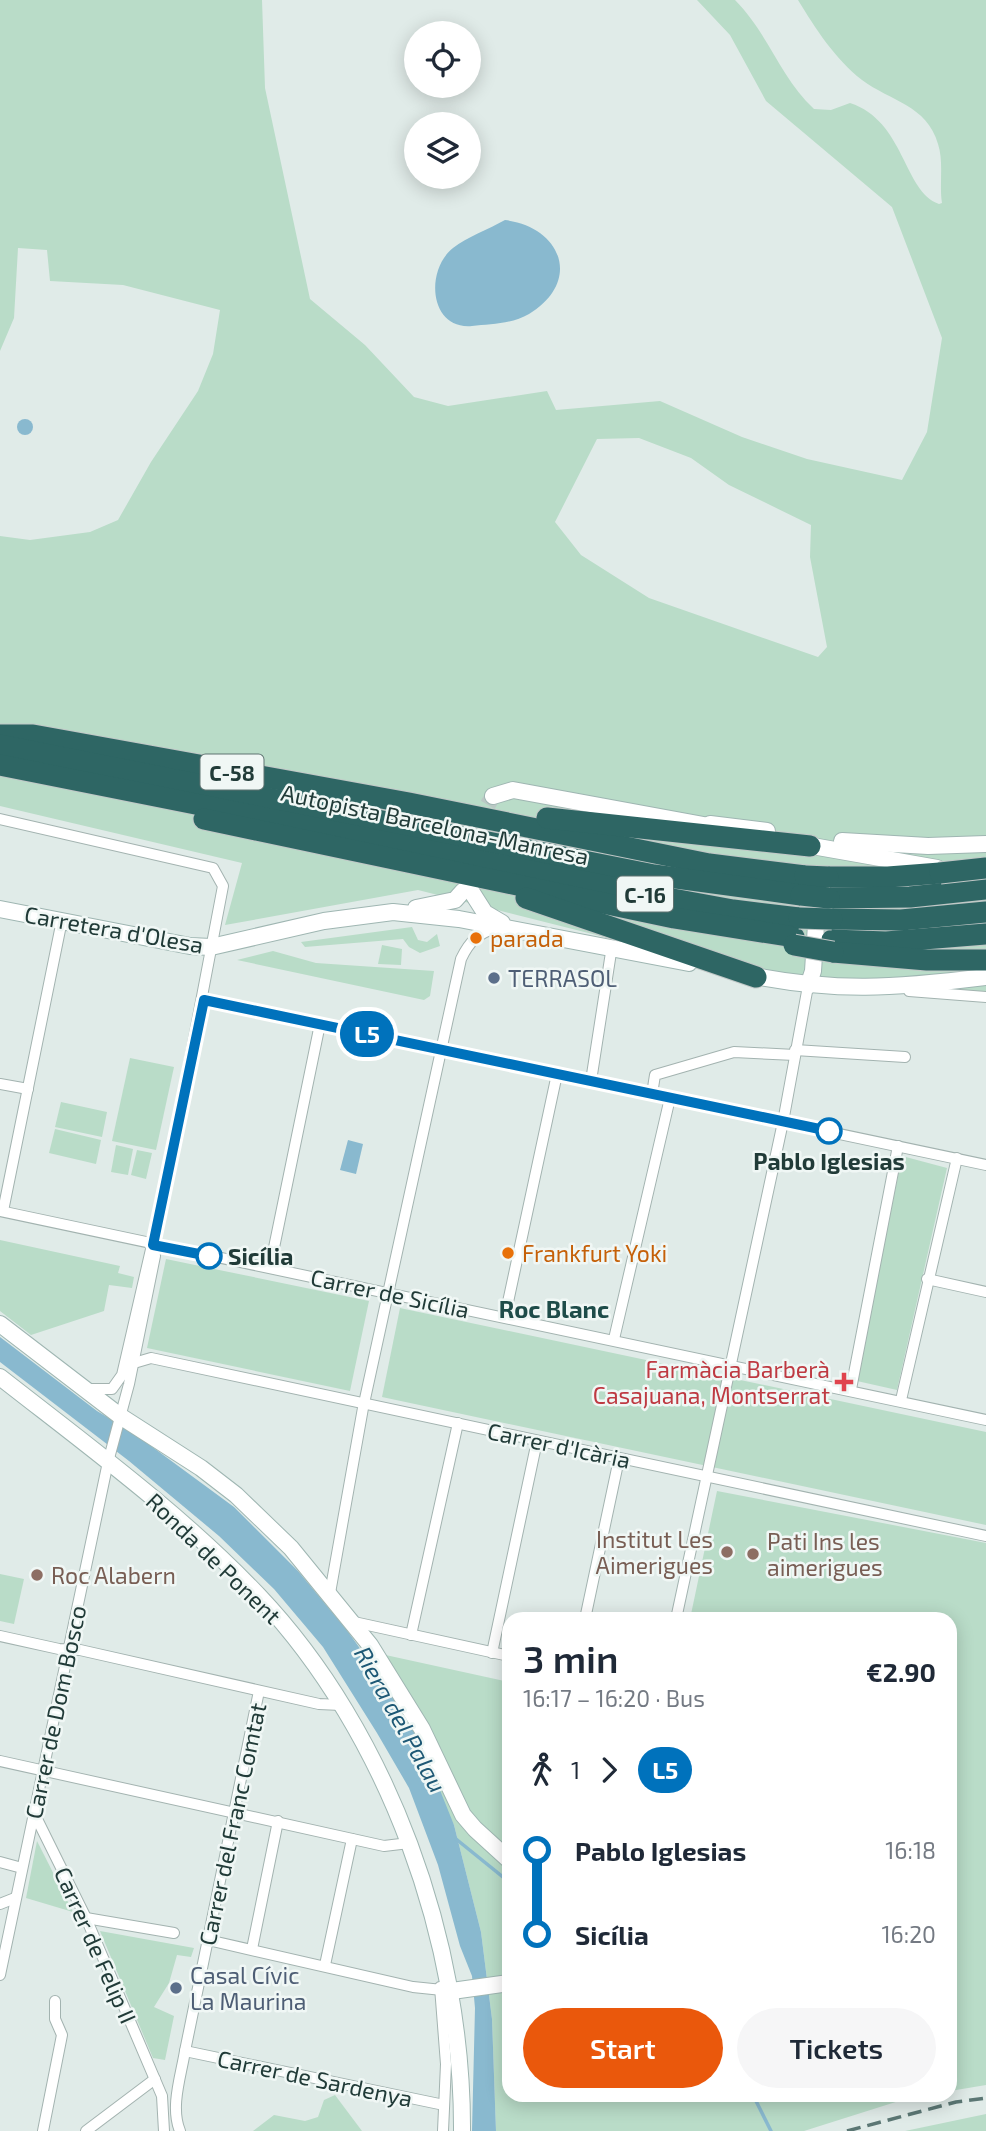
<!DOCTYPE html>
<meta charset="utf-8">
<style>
:root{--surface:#fff;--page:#f6f6f7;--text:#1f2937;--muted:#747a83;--accent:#ea580c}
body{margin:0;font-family:"Exo 2",sans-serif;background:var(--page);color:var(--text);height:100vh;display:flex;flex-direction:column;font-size:26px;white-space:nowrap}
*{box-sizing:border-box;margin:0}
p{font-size:23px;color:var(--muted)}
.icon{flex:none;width:38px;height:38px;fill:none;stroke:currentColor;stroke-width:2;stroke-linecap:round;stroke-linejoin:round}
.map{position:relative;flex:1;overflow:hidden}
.drawer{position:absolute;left:502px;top:1612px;width:455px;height:490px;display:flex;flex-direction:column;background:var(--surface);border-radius:21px;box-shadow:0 4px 18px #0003}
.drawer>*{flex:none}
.badge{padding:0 14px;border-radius:23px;font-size:24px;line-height:46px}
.tools{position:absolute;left:404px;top:21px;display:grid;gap:14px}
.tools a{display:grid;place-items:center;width:77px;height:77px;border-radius:50%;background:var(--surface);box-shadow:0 4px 18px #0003;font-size:35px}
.map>.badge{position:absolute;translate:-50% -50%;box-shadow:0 0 0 4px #fff}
.legs{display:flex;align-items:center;gap:10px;height:77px;padding:0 21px;font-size:23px}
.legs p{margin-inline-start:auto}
.headline{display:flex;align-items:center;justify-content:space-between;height:119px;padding:0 21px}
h1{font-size:38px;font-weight:600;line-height:52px}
.button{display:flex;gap:14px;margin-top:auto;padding:14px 21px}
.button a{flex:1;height:80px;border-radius:42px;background:var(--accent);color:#fff;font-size:28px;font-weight:600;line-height:80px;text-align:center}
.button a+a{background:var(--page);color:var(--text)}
ul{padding:0 21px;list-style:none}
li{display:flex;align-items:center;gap:24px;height:84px;font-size:26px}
li i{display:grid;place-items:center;width:10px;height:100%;margin:0 9px;background:currentColor}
li i::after{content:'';width:18px;height:18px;margin:-9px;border:5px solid;border-radius:50%;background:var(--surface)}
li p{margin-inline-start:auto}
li:first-child i{background:linear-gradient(#0000 50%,currentColor 0)}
li:last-child i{background:linear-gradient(currentColor 50%,#0000 0)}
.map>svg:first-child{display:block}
.green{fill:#b9dcc8;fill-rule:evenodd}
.water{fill:#89b9cf}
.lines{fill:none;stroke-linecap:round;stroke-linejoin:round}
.stream{stroke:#89b9cf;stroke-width:3.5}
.secondary-tunnel{stroke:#bac8c5;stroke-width:16;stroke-dasharray:16 8;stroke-linecap:butt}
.street-casing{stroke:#a3b3b0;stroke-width:12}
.secondary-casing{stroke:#9fb6b2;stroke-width:18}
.highway-casing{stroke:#c1c8c7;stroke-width:23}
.street{stroke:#fff;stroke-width:10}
.secondary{stroke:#fff;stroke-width:16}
.highway{stroke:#2e6664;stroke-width:21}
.rail{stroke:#5b7774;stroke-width:3.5;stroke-dasharray:14 7;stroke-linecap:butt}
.highway-bridge-casing{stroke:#c1c8c7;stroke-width:23;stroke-linecap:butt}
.highway-bridge{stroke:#2e6664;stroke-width:21}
.line-1-casing{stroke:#fff;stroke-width:16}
.line-1{stroke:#0072bc;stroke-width:10}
.food-dot{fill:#e8710a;stroke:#f0f7f5;stroke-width:2.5}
.service-dot{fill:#5c6f8a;stroke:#f0f7f5;stroke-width:2.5}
.stop-1-dot{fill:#fff;stroke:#0072bc;stroke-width:3.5}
.health-dot{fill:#e0444e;stroke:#f0f7f5;stroke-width:2.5}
.education-dot{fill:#8d6e63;stroke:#f0f7f5;stroke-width:2.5}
.labels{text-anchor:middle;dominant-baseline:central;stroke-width:5;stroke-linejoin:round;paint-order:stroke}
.shield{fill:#f0f7f5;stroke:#5f7371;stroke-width:2}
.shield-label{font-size:21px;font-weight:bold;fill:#213b38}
.street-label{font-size:23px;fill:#213b38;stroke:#f0f7f5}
.food-label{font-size:23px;fill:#c56008;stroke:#f0f7f5;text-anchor:start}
.service-label{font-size:23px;fill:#4e5e75;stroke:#f0f7f5;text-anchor:start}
.stop-label{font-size:23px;font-weight:bold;fill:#213b38;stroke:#f0f7f5}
.health-label{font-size:23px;fill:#be3a42;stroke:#f0f7f5;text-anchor:end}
.education-label{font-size:23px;fill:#785e54;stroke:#f0f7f5;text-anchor:start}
.neighbourhood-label{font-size:24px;font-weight:bold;fill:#1e4c49;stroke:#f0f7f5}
.water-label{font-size:24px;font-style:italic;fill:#1d5875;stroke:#f0f7f5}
</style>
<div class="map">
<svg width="986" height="2131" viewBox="0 0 986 2131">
<rect width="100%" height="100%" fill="#e0ebe8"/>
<g class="green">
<path d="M0,0H262L265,88L310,299L365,345L414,397L448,406L547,391L556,410L660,401L742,437L807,459L902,480L927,432L942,338L892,207L766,101L730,35L697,0H735C768,33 780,77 814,109L831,110L850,103C905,121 903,191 939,204L942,203C939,184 944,162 938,144C927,105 890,101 862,80C835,59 815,28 798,0H986V992L781,973L632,944L418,890L225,925L242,863L0,806V536L30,540L90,532L118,520L151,462L198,391L213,354L220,310L123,285L50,281L47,250L18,248L14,318L0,351ZM639,438L691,458L729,485L811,525L810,557L827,647L818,657L649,598L581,555L555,522L597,439Z"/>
<polygon points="412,927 418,940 427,942 437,934 440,946 420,953 409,947 403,939 305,947 301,942"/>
<polygon points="382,945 402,949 401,965 378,964"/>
<polygon points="273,951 316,963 434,971 430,996 424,1000 237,960"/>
<polygon points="130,1058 174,1067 156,1150 112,1141"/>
<polygon points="61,1102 107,1112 102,1137 55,1127"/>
<polygon points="55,1129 101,1140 96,1164 49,1153"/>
<polygon points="116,1145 133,1149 128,1175 111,1172"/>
<polygon points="137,1150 152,1153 146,1179 131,1175"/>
<polygon points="902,1156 947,1168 897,1390 857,1381"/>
<polygon points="0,1240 120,1266 118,1273 134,1277 132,1288 109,1285 104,1311 31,1335 0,1311"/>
<polygon points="166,1259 369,1301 350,1391 147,1348"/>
<polygon points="400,1308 986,1432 986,1525 382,1397"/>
<polygon points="717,1491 986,1543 986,2085 950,2091 950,1619 690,1619"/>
<polygon points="0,1574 24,1579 14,1624 0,1621"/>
<polygon points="381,1654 509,1682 509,2095 932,2095 902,2100 804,2131 496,2131 492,2019 481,1932 454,1825 368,1662"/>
<polygon points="37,1841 73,1912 26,1898"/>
<polygon points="100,1931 194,1948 191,1957 177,1955 169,1983 154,2007 174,2016 165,2060 153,2058"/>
<polygon points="335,2095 362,2131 253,2131 274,2115 305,2121 318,2117 324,2100"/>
<polygon points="986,2114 986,2131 905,2131"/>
</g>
<g class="water">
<path d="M505,220C561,227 583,281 529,314C512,324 490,324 472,326C429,330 425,270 453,248C467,237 489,229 505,220Z"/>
<circle cx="25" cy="427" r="8"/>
<polygon points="348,1140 363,1144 356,1174 340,1170"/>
<polygon points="0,1337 97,1411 132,1432 234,1507 298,1571 346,1629 398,1701 417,1733 454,1825 481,1932 492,2019 496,2131 472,2131 475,2008 472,1976 460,1946 438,1865 409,1788 377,1733 323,1647 274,1589 219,1536 129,1461 0,1362"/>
</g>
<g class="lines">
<g class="stream">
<polyline points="456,1839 509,1882"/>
<polyline points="753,2095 771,2131"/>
</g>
<polyline class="secondary-tunnel" points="476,851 484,811 493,796"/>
<g class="street-casing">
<g id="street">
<polyline points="0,819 213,868 223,886 167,1180 122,1375 112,1389 89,1389"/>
<polyline points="909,991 986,997"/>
<polyline points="204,1000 986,1165"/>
<polyline points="795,1050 905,1057"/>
<polyline points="591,1081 612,946"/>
<polyline points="0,1084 28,1089"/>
<polyline points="652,1094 655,1075 734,1052 795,1055"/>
<polyline points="0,1211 986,1420"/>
<polyline points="3,1211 62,920"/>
<polyline points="270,1267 320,1024"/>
<polyline points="927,1279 986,1292"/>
<polyline points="505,1316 557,1074"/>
<polyline points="614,1339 670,1098"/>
<polyline points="134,1363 151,1358 986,1536"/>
<polyline points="851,1389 898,1146"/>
<polyline points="901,1400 957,1158"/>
<path d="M330,1593L363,1408L461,959C470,940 478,934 497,927"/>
<polyline points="585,1619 619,1459"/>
<polyline points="676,1619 783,1122 808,986"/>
<polyline points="354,1622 509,1656"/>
<polyline points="411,1635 458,1423"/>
<polyline points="0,1636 59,1649 80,1650 319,1704 341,1705"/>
<polyline points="492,1653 537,1441"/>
<polyline points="0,1761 384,1846 409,1843"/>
<polyline points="34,1813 86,1918 162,2096 164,2131"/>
<polyline points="0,1862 22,1868"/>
<polyline points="0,1904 15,1898"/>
<polyline points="86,1918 174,1933"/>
<polyline points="208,1940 413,1987 452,1991"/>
<polyline points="252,1949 278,1821"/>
<polyline points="325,1965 352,1839"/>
<polyline points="0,1975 108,1462 129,1384 155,1256 154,1248"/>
<polyline points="440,1987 446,2064 443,2131"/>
<polyline points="185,2051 444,2105"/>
<polyline points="43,2131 62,2035 55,2019 55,2001"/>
<polyline points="86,2131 155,2079"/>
<path d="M180,2131C170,2107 181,2076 185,2051L259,1691"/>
</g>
</g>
<g class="secondary-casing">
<g id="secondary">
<polyline points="493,796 513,790 720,828"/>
<polyline points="710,824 767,831"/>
<polyline points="842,841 928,846 986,844"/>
<polyline points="801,844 937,868"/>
<polyline points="471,891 485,913 502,923"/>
<polyline points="416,908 455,900 463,891"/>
<polyline points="0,909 190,946 211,947 324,921 393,912 459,919 689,963"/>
<path d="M745,974C835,993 896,988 986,977"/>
<polyline points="808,986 813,971 817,909"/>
<polyline points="0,1324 120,1416 201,1468 236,1495 291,1548 370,1645 422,1729 463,1815 475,1829 509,1860"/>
<path d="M0,1377C88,1446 180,1513 258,1595C389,1733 463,1943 462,2131"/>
<polyline points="452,1991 509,1983"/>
</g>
</g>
<g class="highway-casing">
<g id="highway">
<polyline points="0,735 33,735 409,803 709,864 805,876"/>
<polyline points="0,745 654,875 801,895"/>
<polyline points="0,765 651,895 733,910 799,918"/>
<polyline points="547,818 810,846"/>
<polyline points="204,819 674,918 794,937"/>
<polyline points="828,877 888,877 940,873"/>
<polyline points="526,898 756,977"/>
<polyline points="829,898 910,897 986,889"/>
<polyline points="832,919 901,920 986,912"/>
<polyline points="832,940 886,942 986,934"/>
<polyline points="833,952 927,960 986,960"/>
</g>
</g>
<use href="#street" class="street"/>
<use href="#secondary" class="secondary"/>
<use href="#highway" class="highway"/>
<polyline class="rail" points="847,2131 956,2102 986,2098"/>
<g class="highway-bridge-casing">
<g id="highway-bridge">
<polyline points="940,873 986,868"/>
<polyline points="805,876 828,877"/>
<polyline points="801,895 829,898"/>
<polyline points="799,918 832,919"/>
<polyline points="794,945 833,952"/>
</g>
</g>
<use href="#highway-bridge" class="highway-bridge"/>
</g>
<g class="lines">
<g class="line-1-casing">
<polyline id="line-1" points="209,1256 153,1245 204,1000 829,1131"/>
</g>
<use href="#line-1" class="line-1"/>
</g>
<g class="food-dot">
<circle cx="476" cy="938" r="7"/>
<circle cx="508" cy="1253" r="7"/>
</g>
<g class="service-dot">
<circle cx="494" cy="978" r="7"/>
<circle cx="176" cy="1988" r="7"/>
</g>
<g class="stop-1-dot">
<circle cx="829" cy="1131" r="12"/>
<circle cx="209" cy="1256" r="12"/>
</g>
<path class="health-dot" d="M840.5 1371.5h7v7h7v7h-7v7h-7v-7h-7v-7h7z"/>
<g class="education-dot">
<circle cx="727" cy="1552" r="7"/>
<circle cx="753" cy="1554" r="7"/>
<circle cx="37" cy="1575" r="7"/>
</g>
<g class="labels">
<g class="shield">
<rect x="200.5" y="754.5" width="63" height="35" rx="5"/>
<rect x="617" y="876.5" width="56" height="35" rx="5"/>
</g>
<g class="shield-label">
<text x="232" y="772">C-58</text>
<text x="645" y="894">C-16</text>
</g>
<g class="street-label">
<text transform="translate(435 824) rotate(12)">Autopista Barcelona-Manresa</text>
<text transform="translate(114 929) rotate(10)">Carretera d'Olesa</text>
<text transform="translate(390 1293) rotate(12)">Carrer de Sicília</text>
<text transform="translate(559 1445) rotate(12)">Carrer d'Icària</text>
<text transform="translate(214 1558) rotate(44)">Ronda de Ponent</text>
<text transform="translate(55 1712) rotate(-78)">Carrer de Dom Bosco</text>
<text transform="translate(232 1824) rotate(-78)">Carrer del Franc Comtat</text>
<text transform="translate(96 1945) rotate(66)">Carrer de Felip II</text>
<text transform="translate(315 2078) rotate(12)">Carrer de Sardenya</text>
</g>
<g class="food-label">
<text x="490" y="938">parada</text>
<text x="522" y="1253">Frankfurt Yoki</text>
</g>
<g class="service-label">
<text x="508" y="978">TERRASOL</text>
<text x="190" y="1975">Casal Cívic<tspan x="190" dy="26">La Maurina</tspan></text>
</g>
<g class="stop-label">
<text x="829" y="1161">Pablo Iglesias</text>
<text x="228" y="1256" text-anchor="start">Sicília</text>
</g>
<g class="health-label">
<text x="830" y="1369">Farmàcia Barberà<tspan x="830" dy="26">Casajuana, Montserrat</tspan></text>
</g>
<g class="education-label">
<text x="713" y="1539" text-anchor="end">Institut Les<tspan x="713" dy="26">Aimerigues</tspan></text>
<text x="767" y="1541">Pati Ins les<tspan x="767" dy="26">aimerigues</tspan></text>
<text x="51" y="1575">Roc Alabern</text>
</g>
<g class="neighbourhood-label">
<text x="554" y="1308">Roc Blanc</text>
</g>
<g class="water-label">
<text transform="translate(401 1719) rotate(61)">Riera del Palau</text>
</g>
</g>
</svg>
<div class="tools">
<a><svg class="icon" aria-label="locate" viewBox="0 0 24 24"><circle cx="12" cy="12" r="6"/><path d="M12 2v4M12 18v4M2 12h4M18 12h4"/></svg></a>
<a><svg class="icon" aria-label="layers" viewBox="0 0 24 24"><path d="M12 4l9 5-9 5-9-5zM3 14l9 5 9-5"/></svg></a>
</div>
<b class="badge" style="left:367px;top:1034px;background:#0072bc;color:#fff">L5</b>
<section class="drawer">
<div class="headline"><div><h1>3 min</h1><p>16:17 – 16:20 · Bus</p></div><b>€2.90</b></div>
<div class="legs"><svg class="icon" aria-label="walk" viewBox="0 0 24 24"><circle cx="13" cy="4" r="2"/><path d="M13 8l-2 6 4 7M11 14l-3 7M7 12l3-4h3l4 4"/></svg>1<svg class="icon" aria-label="forward" viewBox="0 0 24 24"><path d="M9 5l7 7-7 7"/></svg><b class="badge" style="background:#0072bc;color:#fff">L5</b></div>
<ul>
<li><i style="color:#0072bc"></i><b>Pablo Iglesias</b><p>16:18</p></li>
<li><i style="color:#0072bc"></i><b>Sicília</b><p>16:20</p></li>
</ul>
<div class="button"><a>Start</a><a>Tickets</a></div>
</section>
</div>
